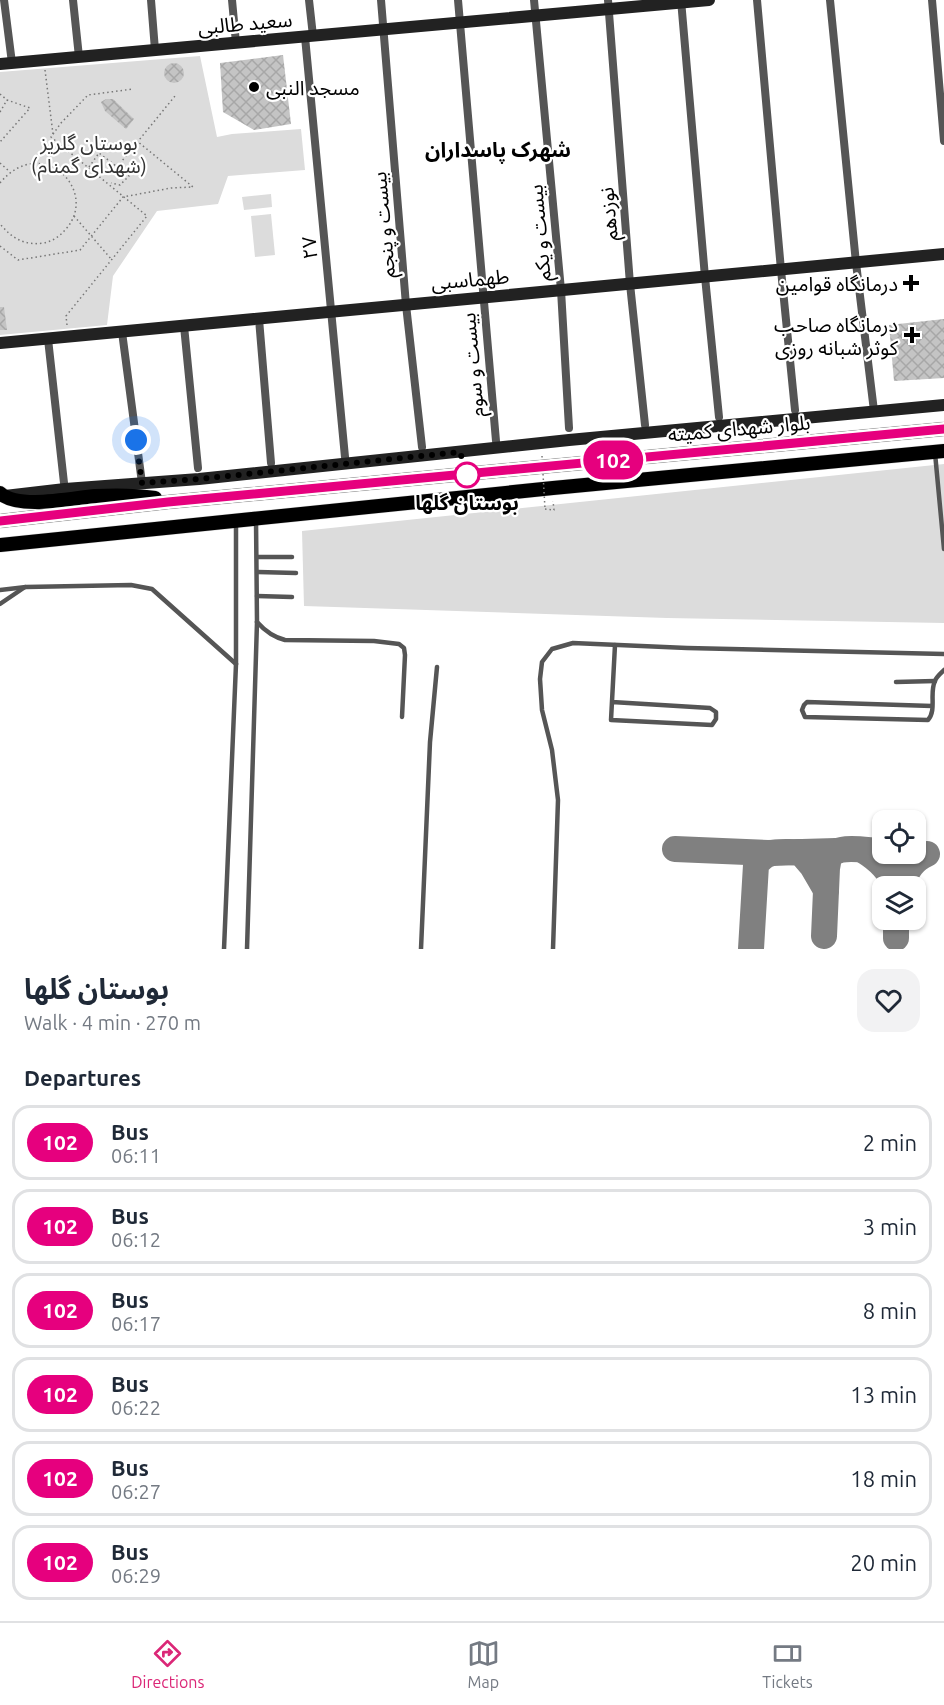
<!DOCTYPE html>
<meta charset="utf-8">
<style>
:root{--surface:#fff;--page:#f2f2f3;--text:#1f2937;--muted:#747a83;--line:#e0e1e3;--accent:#db2777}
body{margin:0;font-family:Ubuntu,"Noto Sans Arabic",sans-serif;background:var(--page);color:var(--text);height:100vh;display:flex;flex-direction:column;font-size:22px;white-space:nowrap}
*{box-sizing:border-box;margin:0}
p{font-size:20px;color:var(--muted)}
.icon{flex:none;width:33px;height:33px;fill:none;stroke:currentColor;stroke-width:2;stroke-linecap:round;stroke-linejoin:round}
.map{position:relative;height:949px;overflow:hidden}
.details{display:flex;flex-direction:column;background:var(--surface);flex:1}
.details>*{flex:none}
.badge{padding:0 12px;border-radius:20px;font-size:21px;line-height:39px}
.fabs{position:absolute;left:872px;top:810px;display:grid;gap:12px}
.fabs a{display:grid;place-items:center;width:54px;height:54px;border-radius:12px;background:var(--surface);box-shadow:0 2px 4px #0004;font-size:30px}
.you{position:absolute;width:30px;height:30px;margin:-15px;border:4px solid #fff;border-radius:50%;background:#1a73e8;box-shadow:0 0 0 9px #1a73e833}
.map>.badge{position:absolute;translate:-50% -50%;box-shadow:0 0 0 3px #fff}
h2{padding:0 24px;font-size:22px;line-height:54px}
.round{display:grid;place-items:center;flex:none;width:63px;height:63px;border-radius:18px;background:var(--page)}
.head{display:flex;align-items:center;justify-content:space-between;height:102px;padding:0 24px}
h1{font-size:28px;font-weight:700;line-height:45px}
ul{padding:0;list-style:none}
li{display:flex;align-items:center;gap:18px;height:75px;margin:0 12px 9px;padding:0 12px;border:3px solid var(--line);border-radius:18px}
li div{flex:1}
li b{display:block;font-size:22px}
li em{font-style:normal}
li .badge{min-width:66px;font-weight:700;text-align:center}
.tab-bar{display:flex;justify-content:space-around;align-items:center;height:84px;border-top:2px solid var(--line);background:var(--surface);font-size:16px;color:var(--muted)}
.tab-bar a{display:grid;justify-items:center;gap:3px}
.tab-bar .selected{color:var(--accent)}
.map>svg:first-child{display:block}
.park{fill:#dcdcdc}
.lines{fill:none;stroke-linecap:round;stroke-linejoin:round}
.taxiway{stroke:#808080;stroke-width:26}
.building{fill:url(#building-cross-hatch)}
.primary-casing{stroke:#dbdbdb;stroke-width:15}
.path{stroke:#777;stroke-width:1.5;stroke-dasharray:1.5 3;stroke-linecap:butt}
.lane{stroke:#555;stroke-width:4.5}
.street{stroke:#555;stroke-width:8}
.secondary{stroke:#222;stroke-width:12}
.primary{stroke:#000;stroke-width:14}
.path-bridge{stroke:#777;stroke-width:1.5;stroke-dasharray:1.5 3;stroke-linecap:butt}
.line-casing{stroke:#fff;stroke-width:14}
.line{stroke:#e6007e;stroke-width:9}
.walk{stroke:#000;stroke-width:6;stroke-dasharray:0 10.8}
.poi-dot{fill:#000;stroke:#fff;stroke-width:2}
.stop-dot{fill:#fff;stroke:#e6007e;stroke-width:3}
.labels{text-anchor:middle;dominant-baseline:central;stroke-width:4.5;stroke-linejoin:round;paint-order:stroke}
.street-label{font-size:20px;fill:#000;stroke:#fff}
.poi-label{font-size:20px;fill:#000;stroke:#fff;text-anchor:end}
.park-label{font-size:20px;fill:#333;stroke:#fff}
.stop-label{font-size:20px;font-weight:bold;fill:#000;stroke:#fff}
.neighbourhood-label{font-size:21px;font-weight:bold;fill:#000;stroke:#fff}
</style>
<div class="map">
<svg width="944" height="949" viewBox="0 0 944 949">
<defs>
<pattern id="building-cross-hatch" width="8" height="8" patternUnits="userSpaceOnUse" patternTransform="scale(1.5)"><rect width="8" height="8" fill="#c4c4c4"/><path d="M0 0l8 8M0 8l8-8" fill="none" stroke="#a7a7a7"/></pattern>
</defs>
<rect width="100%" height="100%" fill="#fff"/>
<g class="park">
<polygon points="200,56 217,137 232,134 301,129 305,170 228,176 218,204 157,211 113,276 107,325 0,335 0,72"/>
<polygon points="271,194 272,207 244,210 242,197"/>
<polygon points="271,214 275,255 255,257 251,216"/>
<polygon points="944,464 944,623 667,618 304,606 302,531"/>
</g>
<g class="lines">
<g class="taxiway">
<polyline points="675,849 768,853 836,851"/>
<path d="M864,851C877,859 890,871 895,886"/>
<path d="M900,886C907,872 912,860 927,854"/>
<path d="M824,936L827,868C828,864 828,861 829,858C837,843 868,851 882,851"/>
<polyline points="896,938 896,920"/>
<path d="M751,949L756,865C767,848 782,853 800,852L812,866L826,890"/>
</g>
</g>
<g class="building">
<polygon points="283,55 291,124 254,130 223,112 220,63"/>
<circle cx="174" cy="73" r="10"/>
<polygon points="106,99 113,99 134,119 126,129 105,111 101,102"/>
<polygon points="0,307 4,307 7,330 0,330"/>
<polygon points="944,319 944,378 894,381 889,325"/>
</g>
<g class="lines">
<g class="primary-casing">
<g id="primary">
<path d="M0,493C18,510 72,498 95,496C115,495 135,495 155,498"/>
<polyline points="0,521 168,502 944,429"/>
<polyline points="0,545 553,488 944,451"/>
</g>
</g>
<g class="path">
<polyline points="45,70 53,134"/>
<polyline points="0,94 7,100 30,108 0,142"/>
<polyline points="0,112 7,100"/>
<polyline points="0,163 9,171"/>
<polyline points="89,167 99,153 129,176 120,185 111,183"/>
<polyline points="117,167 175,96"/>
<path d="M0,183C41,133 100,190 66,229C60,236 53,241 44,243C24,246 12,238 0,224"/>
<polyline points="74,216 112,260"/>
<polyline points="0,246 18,260 80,250 123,197 171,188 193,187 137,141"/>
<polyline points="67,325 66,316 147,216 51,137 61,123 88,95 133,89"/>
<polyline points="545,509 554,510 553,501"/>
</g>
<g class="lane">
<polyline points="935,453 944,549"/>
<polyline points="257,557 292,557"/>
<polyline points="258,572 296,573"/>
<polyline points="0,590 26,587 131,585 152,589 236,664"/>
<polyline points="257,596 292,597"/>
<polyline points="0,604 25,587"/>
<path d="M257,622C265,631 273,637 285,640L374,641L399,644L404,648L405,655L402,717"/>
<polyline points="896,682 935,681"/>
<polyline points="612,702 710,708 716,712 716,719 712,725 611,720 615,645"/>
<path d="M932,706L807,702L804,705L802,710L805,717L928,720C937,710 929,693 935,681C936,677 941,673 944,670"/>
<polyline points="224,949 236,664 236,523"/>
<polyline points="247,949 257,622 256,520"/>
<polyline points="421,949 430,742 437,667"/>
<polyline points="553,949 558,800 552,750 542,710 540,679 542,662 552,649 573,643 687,648 944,654"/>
</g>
<g class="street">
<polyline points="4,0 12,63"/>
<polyline points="73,0 79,57"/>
<polyline points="151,0 155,50"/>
<polyline points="232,0 236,43"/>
<polyline points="309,0 313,36"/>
<polyline points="381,0 406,305 422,447"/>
<polyline points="458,0 496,441"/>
<polyline points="534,0 561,290 569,428"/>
<polyline points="608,0 630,284 645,425"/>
<polyline points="681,0 705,277 719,417"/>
<polyline points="757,0 781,270 795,410"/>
<polyline points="830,0 856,263 874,411"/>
<polyline points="932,0 944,141"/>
<polyline points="305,37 345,457"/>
<polyline points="259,319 271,463"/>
<polyline points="184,326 198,468"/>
<polyline points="122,332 142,483"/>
<polyline points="48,339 64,483"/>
</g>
<g class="secondary">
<polyline points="0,64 709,0"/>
<polyline points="0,343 944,254"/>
<polyline points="5,496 65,489 199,479 569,440 944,405"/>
</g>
<use href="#primary" class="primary"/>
<polyline class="path-bridge" points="542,456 545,509"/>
</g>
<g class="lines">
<g class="line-casing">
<polyline id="line" points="0,521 168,502 944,429"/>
</g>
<use href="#line" class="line"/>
<polyline class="walk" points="136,440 142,483 199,479 460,452 467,475"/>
</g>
<g class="poi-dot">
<circle cx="254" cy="87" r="6"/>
<path d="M908 274h6v6h6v6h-6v6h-6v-6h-6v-6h6z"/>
<path d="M909 326h6v6h6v6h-6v6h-6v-6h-6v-6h6z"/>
</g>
<circle class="stop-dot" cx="467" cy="475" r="12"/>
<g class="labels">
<g class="street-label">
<text transform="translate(245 23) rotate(-5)">سعید طالبی</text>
<text transform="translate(608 214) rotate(-95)">نوزدهم</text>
<text transform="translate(383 225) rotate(-95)">بیست و پنجم</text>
<text transform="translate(539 233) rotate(-95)">بیست و یکم</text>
<text transform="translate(309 248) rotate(-95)">۲۷</text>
<text transform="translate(470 279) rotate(-5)">طهماسبی</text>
<text transform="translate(472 365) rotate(-95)">بیست و سوم</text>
<text transform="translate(739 428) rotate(-5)">بلوار شهدای کمیته</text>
</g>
<g class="poi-label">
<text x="266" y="87" text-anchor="start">مسجد النبی</text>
<text x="898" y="283">درمانگاه قوامین</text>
<text x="898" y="324">درمانگاه صاحب<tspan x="898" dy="23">کوثر شبانه روزی</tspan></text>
</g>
<g class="park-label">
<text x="89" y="142">بوستان گلریز<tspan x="89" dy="23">(شهدای گمنام)</tspan></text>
</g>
<g class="stop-label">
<text x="467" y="502">بوستان گلها</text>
</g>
<g class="neighbourhood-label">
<text x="498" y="149">شهرک پاسداران</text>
</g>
</g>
</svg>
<div class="fabs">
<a><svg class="icon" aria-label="locate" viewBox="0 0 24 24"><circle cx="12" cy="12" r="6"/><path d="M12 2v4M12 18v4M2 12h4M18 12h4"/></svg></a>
<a><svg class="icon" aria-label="layers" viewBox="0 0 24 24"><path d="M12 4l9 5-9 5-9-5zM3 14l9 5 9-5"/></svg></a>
</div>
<div class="you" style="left:136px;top:440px"></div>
<b class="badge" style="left:613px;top:460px;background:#e6007e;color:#fff">102</b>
</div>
<section class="details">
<div class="head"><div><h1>بوستان گلها</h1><p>Walk · 4 min · 270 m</p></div><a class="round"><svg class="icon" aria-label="heart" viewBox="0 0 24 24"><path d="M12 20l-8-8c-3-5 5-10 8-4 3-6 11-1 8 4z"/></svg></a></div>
<h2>Departures</h2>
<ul>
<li><span class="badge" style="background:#e6007e;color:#fff">102</span><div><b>Bus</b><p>06:11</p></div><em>2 min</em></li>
<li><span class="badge" style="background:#e6007e;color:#fff">102</span><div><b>Bus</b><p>06:12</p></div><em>3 min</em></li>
<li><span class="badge" style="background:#e6007e;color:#fff">102</span><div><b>Bus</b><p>06:17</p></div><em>8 min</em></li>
<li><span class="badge" style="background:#e6007e;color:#fff">102</span><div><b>Bus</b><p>06:22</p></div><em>13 min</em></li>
<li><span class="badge" style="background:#e6007e;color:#fff">102</span><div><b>Bus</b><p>06:27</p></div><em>18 min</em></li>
<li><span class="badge" style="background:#e6007e;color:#fff">102</span><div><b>Bus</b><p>06:29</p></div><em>20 min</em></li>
</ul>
</section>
<nav class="tab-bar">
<a class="selected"><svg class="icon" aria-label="directions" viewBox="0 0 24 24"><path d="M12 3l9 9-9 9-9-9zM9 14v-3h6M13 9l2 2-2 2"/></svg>Directions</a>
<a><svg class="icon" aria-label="map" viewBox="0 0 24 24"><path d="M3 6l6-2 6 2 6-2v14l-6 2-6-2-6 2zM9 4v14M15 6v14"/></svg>Map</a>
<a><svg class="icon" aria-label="tickets" viewBox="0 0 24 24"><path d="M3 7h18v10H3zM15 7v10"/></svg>Tickets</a>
</nav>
